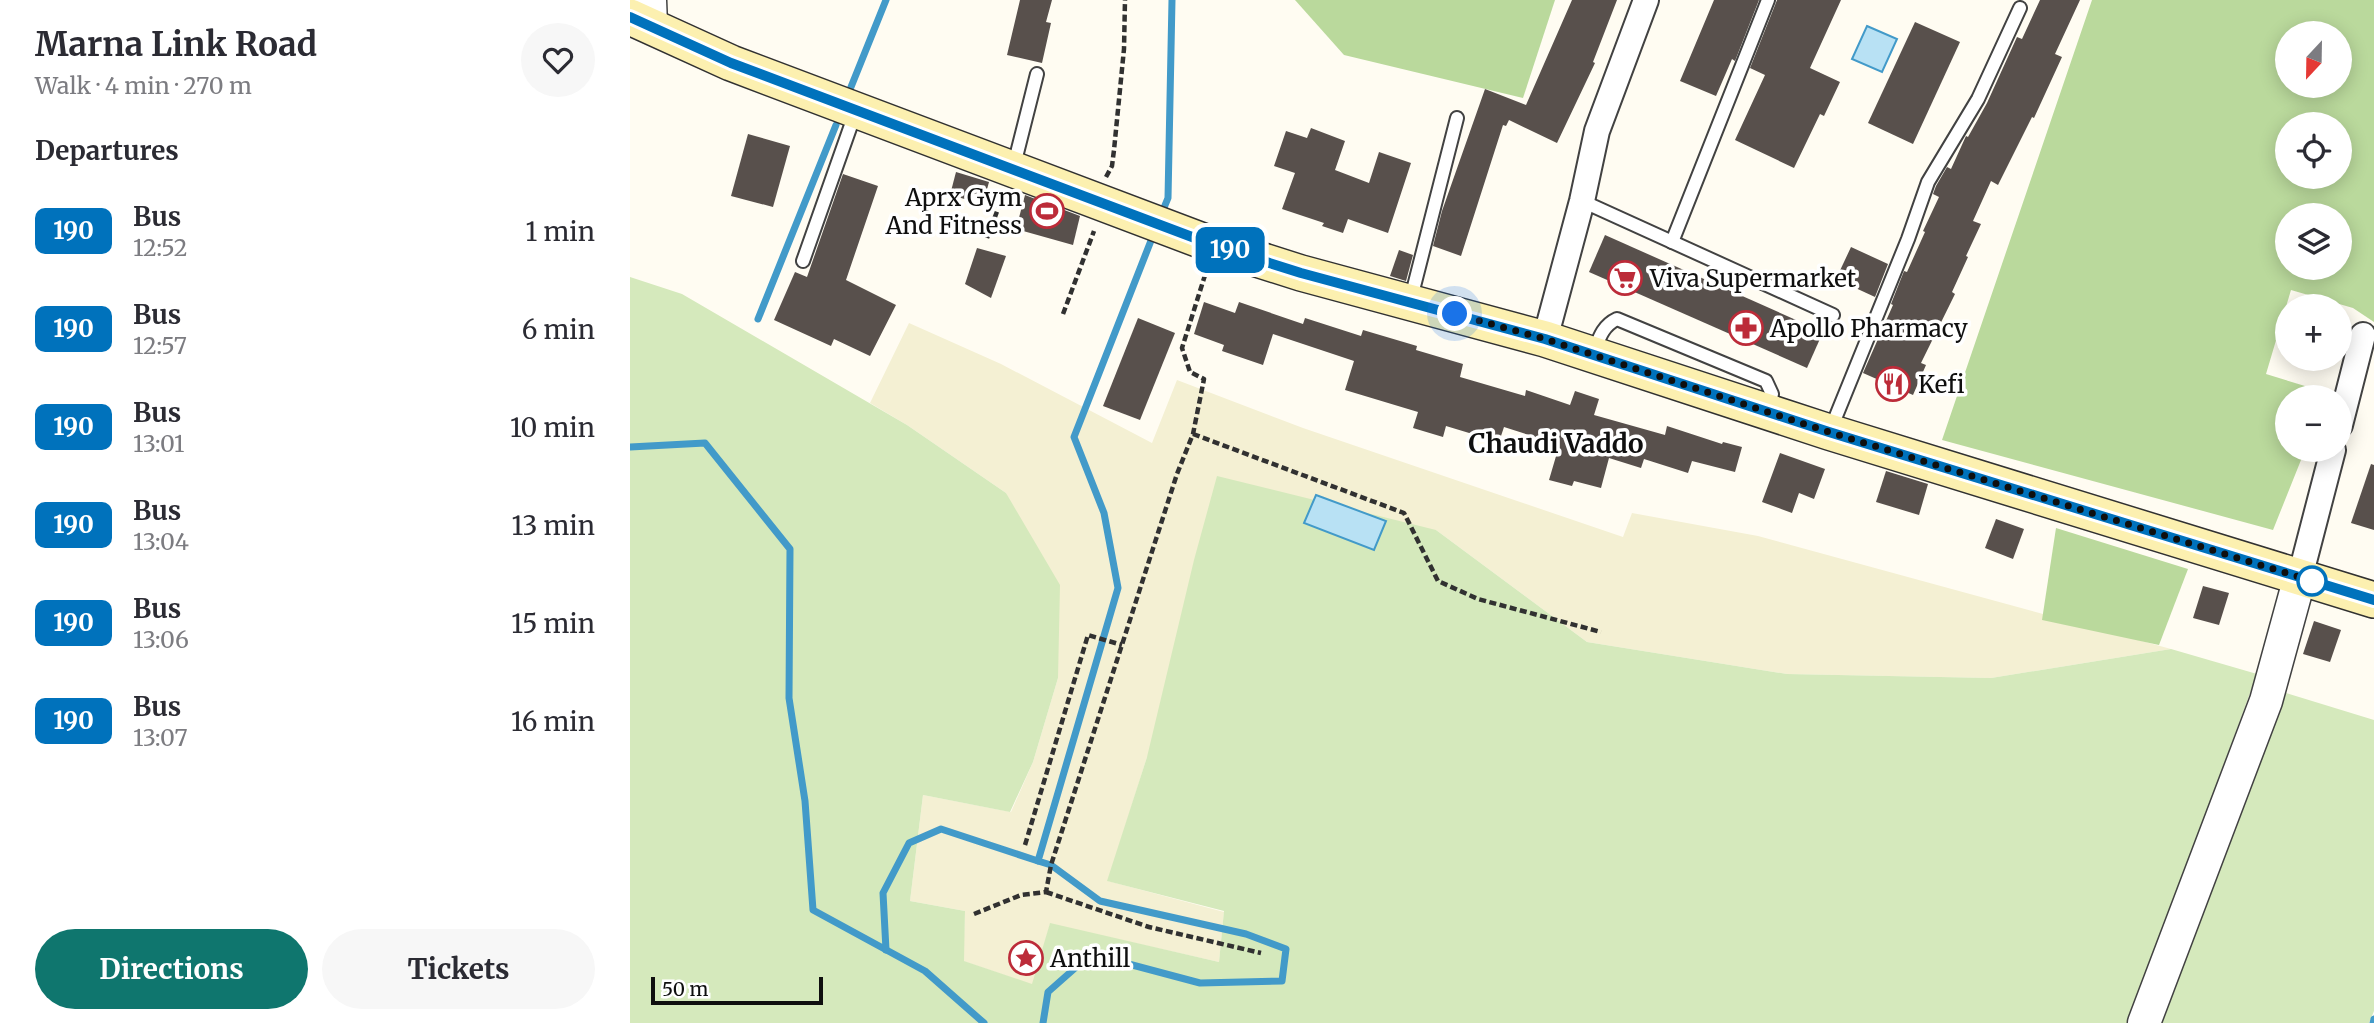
<!DOCTYPE html>
<meta charset="utf-8">
<style>
:root{--surface:#fff;--page:#f7f7f7;--text:#2b2b33;--muted:#7c7c81;--accent:#0f766e}
body{margin:0;font-family:Merriweather,serif;background:var(--page);color:var(--text);height:100vh;display:flex;flex-direction:column;font-size:26px;white-space:nowrap}
*{box-sizing:border-box;margin:0}
p{font-size:23px;color:var(--muted)}
.icon{flex:none;width:38px;height:38px;fill:none;stroke:currentColor;stroke-width:2;stroke-linecap:round;stroke-linejoin:round}
.map{position:relative;flex:1;overflow:hidden}
.panel{display:flex;flex-direction:column;background:var(--surface);width:630px}
.panel>*{flex:none}
.badge{padding:0 14px;border-radius:10px;font-size:24px;line-height:46px}
.needle{width:46px;rotate:202deg}
.tools{position:absolute;left:1645px;top:21px;display:grid;gap:14px}
.tools a{display:grid;place-items:center;width:77px;height:77px;border-radius:50%;background:var(--surface);box-shadow:0 4px 18px #0003;font-size:35px}
.scale{position:absolute;left:21px;bottom:18px;width:172px;box-sizing:border-box;padding-left:7px;border:4px solid #0f0f0f;border-top:0;font-size:19px;line-height:24px;white-space:nowrap;color:#0f0f0f;-webkit-text-stroke:5px #fff;paint-order:stroke}
.you{position:absolute;width:35px;height:35px;margin:-18px;border:5px solid #fff;border-radius:50%;background:#1a73e8;box-shadow:0 0 0 10px #1a73e833}
.map>.badge{position:absolute;translate:-50% -50%;box-shadow:0 0 0 4px #fff}
h2{padding:0 35px;font-size:26px;line-height:63px}
.round{display:grid;place-items:center;flex:none;width:74px;height:74px;border-radius:37px;background:var(--page)}
.head{display:flex;align-items:center;justify-content:space-between;height:119px;padding:0 35px}
h1{font-size:33px;font-weight:700;line-height:52px}
.action{display:flex;gap:14px;margin-top:auto;padding:14px 35px}
.action a{flex:1;height:80px;border-radius:42px;background:var(--accent);color:#fff;font-size:28px;font-weight:700;line-height:80px;text-align:center}
.action a+a{background:var(--page);color:var(--text)}
ul{padding:0;list-style:none}
li{display:flex;align-items:center;gap:21px;height:98px;padding:0 35px}
li div{flex:1}
li b{display:block;font-size:26px}
li em{font-style:normal}
li .badge{min-width:77px;font-weight:700;text-align:center}
main{display:flex;flex:1;min-height:0}
.map>svg:first-child{display:block}
.farmland{fill:#f4f0d3}
.green{fill:#d5e9bc}
.forest{fill:#bad99c;fill-rule:evenodd}
.water{fill:#b8e1f4;stroke:#429ac9;stroke-width:2}
.lines{fill:none;stroke-linecap:round;stroke-linejoin:round}
.stream{stroke:#429ac9;stroke-width:7}
.building{fill:#58504c}
.service-casing{stroke:#424242;stroke-width:16}
.minor-casing{stroke:#424242;stroke-width:28}
.tertiary-casing{stroke:#424242;stroke-width:35}
.secondary-casing{stroke:#313131;stroke-width:38}
.path{stroke:#313131;stroke-width:4.5;stroke-dasharray:7 3.5;stroke-linecap:butt}
.service{stroke:#fff;stroke-width:12}
.minor{stroke:#fff;stroke-width:24}
.tertiary{stroke:#fff;stroke-width:32}
.secondary{stroke:#fcf0b0;stroke-width:35}
.line-casing{stroke:#fff;stroke-width:16}
.line{stroke:#0072bc;stroke-width:10}
.walk{stroke:#0f0f0f;stroke-width:7;stroke-dasharray:0 12.6}
.stop-dot{fill:#fff;stroke:#0072bc;stroke-width:3.5}
.labels{text-anchor:middle;dominant-baseline:central;stroke-width:7;stroke-linejoin:round;paint-order:stroke}
.poi-label{font-size:24px;fill:#0f0f0f;stroke:#fff;text-anchor:start}
.neighbourhood-label{font-size:26px;font-weight:bold;fill:#0f0f0f;stroke:#fff}
</style>
<main>
<section class="panel">
<div class="head"><div><h1>Marna Link Road</h1><p>Walk · 4 min · 270 m</p></div><a class="round"><svg class="icon" aria-label="heart" viewBox="0 0 24 24"><path d="M12 20l-8-8c-3-5 5-10 8-4 3-6 11-1 8 4z"/></svg></a></div>
<h2>Departures</h2>
<ul>
<li><span class="badge" style="background:#0072bc;color:#fff">190</span><div><b>Bus</b><p>12:52</p></div><em>1 min</em></li>
<li><span class="badge" style="background:#0072bc;color:#fff">190</span><div><b>Bus</b><p>12:57</p></div><em>6 min</em></li>
<li><span class="badge" style="background:#0072bc;color:#fff">190</span><div><b>Bus</b><p>13:01</p></div><em>10 min</em></li>
<li><span class="badge" style="background:#0072bc;color:#fff">190</span><div><b>Bus</b><p>13:04</p></div><em>13 min</em></li>
<li><span class="badge" style="background:#0072bc;color:#fff">190</span><div><b>Bus</b><p>13:06</p></div><em>15 min</em></li>
<li><span class="badge" style="background:#0072bc;color:#fff">190</span><div><b>Bus</b><p>13:07</p></div><em>16 min</em></li>
</ul>
<div class="action"><a>Directions</a><a>Tickets</a></div>
</section>
<div class="map">
<svg width="1744" height="1023" viewBox="0 0 1744 1023">
<rect width="100%" height="100%" fill="#fffcf2"/>
<polygon class="farmland" points="279,323 371,364 522,443 547,380 673,428 993,537 1002,513 1128,536 1541,649 1361,678 1157,674 957,642 806,530 517,757 478,881 594,912 589,962 420,924 403,985 333,961 335,911 280,901 293,795 381,812 403,762 428,678 376,493 277,425 240,403"/>
<g class="green">
<polygon points="0,277 52,294 277,425 376,493 430,585 428,678 403,762 380,812 293,795 280,901 335,911 334,961 402,984 420,923 589,962 594,911 477,881 517,757 564,560 587,476 806,530 957,642 1157,674 1361,678 1541,649 1627,674 1499,1023 0,1023"/>
<polygon points="1656,693 1744,720 1744,1011 1739,1023 1532,1023"/>
</g>
<g class="forest">
<polygon points="665,0 925,0 893,98 714,55"/>
<path d="M1462,0H1744V322L1723,308L1661,290L1636,374L1698,393L1697,397H1657V450H1675L1643,530L1312,440ZM1657,33H1710V86H1657ZM1657,124H1710V177H1657ZM1710,215V268H1657V215Z"/>
<polygon points="1426,528 1558,569 1529,645 1412,620"/>
</g>
<g class="water">
<polygon points="1237,26 1267,39 1252,72 1222,59"/>
<polygon points="686,495 756,521 744,550 674,523"/>
</g>
<g class="lines">
<g class="stream">
<polyline points="221,87 256,0"/>
<polyline points="531,215 538,198 542,0"/>
<polyline points="128,319 206,125"/>
<polyline points="0,447 75,443 160,549 159,698 175,801 183,910 295,971 354,1023"/>
<polyline points="256,950 253,893 279,843 311,829 408,861"/>
<polyline points="413,1023 418,992 461,954 570,983 652,981 656,949 616,934 470,901 421,865 408,861 488,588 474,513 444,437 524,233"/>
<polyline points="1743,1023 1744,1019"/>
</g>
</g>
<g class="building">
<polygon points="390,0 422,0 416,22 421,23 412,63 377,55"/>
<polygon points="942,0 987,0 963,62 965,63 927,143 879,120 876,126 873,125 831,256 803,246 812,211 855,89 896,105"/>
<polygon points="1084,0 1129,0 1105,61 1102,59 1086,96 1050,81"/>
<polygon points="1147,0 1211,0 1180,68 1210,82 1194,116 1190,114 1164,168 1105,140 1135,75 1120,68"/>
<polygon points="1410,0 1450,0 1425,54 1432,57 1404,118 1402,117 1368,185 1361,181 1343,221 1351,224 1336,256 1338,257 1322,292 1325,294 1291,363 1296,365 1283,395 1233,373 1263,305 1261,304 1274,271 1277,272 1295,232 1293,231 1309,197 1303,194 1306,186 1317,167 1321,169 1336,136 1338,137 1357,103 1387,37 1392,39"/>
<polygon points="1285,22 1330,42 1283,144 1238,123"/>
<polygon points="681,128 715,141 705,170 739,183 749,152 781,163 758,233 718,219 713,233 692,226 694,223 652,209 665,173 644,166 656,131 677,138"/>
<polygon points="118,134 160,146 143,207 101,196"/>
<polygon points="326,172 359,182 353,204 320,195"/>
<polygon points="213,174 248,186 216,280 266,305 240,356 204,339 201,346 144,320 165,272 177,277"/>
<polygon points="395,195 450,216 443,245 386,229"/>
<polygon points="975,235 1193,332 1177,368 959,272"/>
<polygon points="1221,247 1258,264 1245,297 1206,279"/>
<polygon points="347,248 376,256 361,298 335,284"/>
<polygon points="769,250 783,255 776,281 760,276"/>
<polygon points="574,302 605,313 609,302 673,324 675,318 731,336 733,330 787,346 786,350 833,364 830,377 895,396 896,390 940,405 945,391 969,399 964,415 1035,435 1037,426 1092,444 1093,442 1112,447 1105,472 1062,461 1058,473 1014,459 1011,468 979,458 971,488 944,481 942,486 919,480 929,446 927,444 874,427 869,442 816,426 813,437 783,428 788,412 715,390 724,361 643,334 633,365 592,351 594,345 564,334"/>
<polygon points="508,318 545,333 510,420 473,406"/>
<polygon points="1150,453 1195,469 1184,499 1169,493 1162,513 1132,502"/>
<polygon points="1741,464 1744,465 1744,530 1721,523"/>
<polygon points="1256,471 1298,484 1289,515 1246,502"/>
<polygon points="1366,519 1394,529 1383,559 1355,548"/>
<polygon points="1573,586 1599,593 1589,625 1563,618"/>
<polygon points="1684,621 1711,630 1700,662 1673,654"/>
</g>
<g class="lines">
<g class="service-casing">
<g id="service">
<polyline points="383,169 407,74"/>
<polyline points="952,201 1203,315"/>
<polyline points="1042,242 1138,0"/>
<polyline points="173,261 226,111"/>
<polyline points="780,302 827,118"/>
<path d="M963,354C969,339 972,326 987,319L1136,381L1142,394L1137,410"/>
<polyline points="1200,431 1278,239 1298,182 1348,99 1390,8"/>
</g>
</g>
<g class="minor-casing">
<g id="minor">
<polyline points="915,339 952,201 967,131 1016,0"/>
<polyline points="1710,425 1733,335"/>
<polyline points="1670,577 1703,450"/>
</g>
</g>
<g class="tertiary-casing">
<g id="tertiary">
<polyline points="20,0 21,25"/>
<polyline points="1514,1023 1636,701 1670,577"/>
</g>
</g>
<g class="secondary-casing">
<polyline id="secondary" points="0,17 101,63 586,246 671,273 915,339 1199,432 1744,600"/>
</g>
<g class="path">
<polyline points="476,177 482,166 484,150 494,49 495,0"/>
<polyline points="357,238 374,193"/>
<polyline points="433,314 464,231"/>
<polyline points="563,434 774,513 808,581 848,599 971,632"/>
<polyline points="395,845 458,635 492,645"/>
<polyline points="416,892 519,927 631,953"/>
<polyline points="344,914 391,895 416,892 421,865 547,474 563,434 574,379 560,372 552,348 576,272"/>
</g>
<use href="#service" class="service"/>
<use href="#minor" class="minor"/>
<use href="#tertiary" class="tertiary"/>
<use href="#secondary" class="secondary"/>
</g>
<g class="lines">
<g class="line-casing">
<polyline id="line" points="0,17 101,63 586,246 671,273 915,339 1199,432 1744,600"/>
</g>
<use href="#line" class="line"/>
<polyline class="walk" points="825,314 915,339 1199,432 1692,584 1682,581"/>
</g>
<defs>
<g id="stadium-ring" transform="scale(1.75)"><circle r="9.5" fill="#fff" stroke="#bc2b39" stroke-width="1.5"/><path d="M0-5a6.5 5 0 1 0 0 10a6.5 5 0 1 0 0-10ZM-3.5-1.8h7v3.6h-7Z" fill="#bc2b39"/></g>
<g id="supermarket-ring" transform="scale(1.75)"><circle r="9.5" fill="#fff" stroke="#bc2b39" stroke-width="1.5"/><path d="M-6-5.5h2.5l.6 2H6L4.5 2H-2.5L-4.4-4H-6ZM-1.5 3.2a1.3 1.3 0 1 0 .1 0ZM3 3.2a1.3 1.3 0 1 0 .1 0Z" fill="#bc2b39"/></g>
<g id="pharmacy-ring" transform="scale(1.75)"><circle r="9.5" fill="#fff" stroke="#bc2b39" stroke-width="1.5"/><path d="M-2-6h4v4h4v4h-4v4h-4v-4h-4v-4h4Z" fill="#bc2b39"/></g>
<g id="restaurant-ring" transform="scale(1.75)"><circle r="9.5" fill="#fff" stroke="#bc2b39" stroke-width="1.5"/><path d="M-5-6h1v4h1v-4h1v4h1v-4h1v5L-1.5 .5V6h-2V.5L-5-1ZM5-6V6H3V1.5H1.5Q1.5-4 5-6Z" fill="#bc2b39"/></g>
<g id="sight-ring" transform="scale(1.75)"><circle r="9.5" fill="#fff" stroke="#bc2b39" stroke-width="1.5"/><path d="M0-6L1.8-2.2L6-1.7L2.9 1.2L3.7 5.4L0 3.3L-3.7 5.4L-2.9 1.2L-6-1.7L-1.8-2.2Z" fill="#bc2b39"/></g>
</defs>
<g fill-rule="evenodd">
<use href="#stadium-ring" x="417" y="211"/>
<use href="#supermarket-ring" x="995" y="278"/>
<use href="#pharmacy-ring" x="1116" y="328"/>
<use href="#restaurant-ring" x="1263" y="384"/>
<use href="#sight-ring" x="396" y="958"/>
</g>
<circle class="stop-dot" cx="1682" cy="581" r="14"/>
<g class="labels">
<g class="poi-label">
<text x="392" y="197" text-anchor="end">Aprx Gym<tspan x="392" dy="28">And Fitness</tspan></text>
<text x="1020" y="278">Viva Supermarket</text>
<text x="1140" y="328">Apollo Pharmacy</text>
<text x="1288" y="384">Kefi</text>
<text x="420" y="958">Anthill</text>
</g>
<g class="neighbourhood-label">
<text x="926" y="443">Chaudi Vaddo</text>
</g>
</g>
</svg>
<div class="tools">
<a><svg class="needle" viewBox="-14 -14 28 28"><path d="M0-13l5 13h-10z" fill="#e53935"/><path d="M0 13l5-13h-10z" fill="#7c7c81"/></svg></a>
<a><svg class="icon" aria-label="locate" viewBox="0 0 24 24"><circle cx="12" cy="12" r="6"/><path d="M12 2v4M12 18v4M2 12h4M18 12h4"/></svg></a>
<a><svg class="icon" aria-label="layers" viewBox="0 0 24 24"><path d="M12 4l9 5-9 5-9-5zM3 14l9 5 9-5"/></svg></a>
<a>+</a>
<a>−</a>
</div>
<div class="scale">50 m</div>
<div class="you" style="left:825px;top:314px"></div>
<b class="badge" style="left:600px;top:250px;background:#0072bc;color:#fff">190</b>
</div>
</main>
